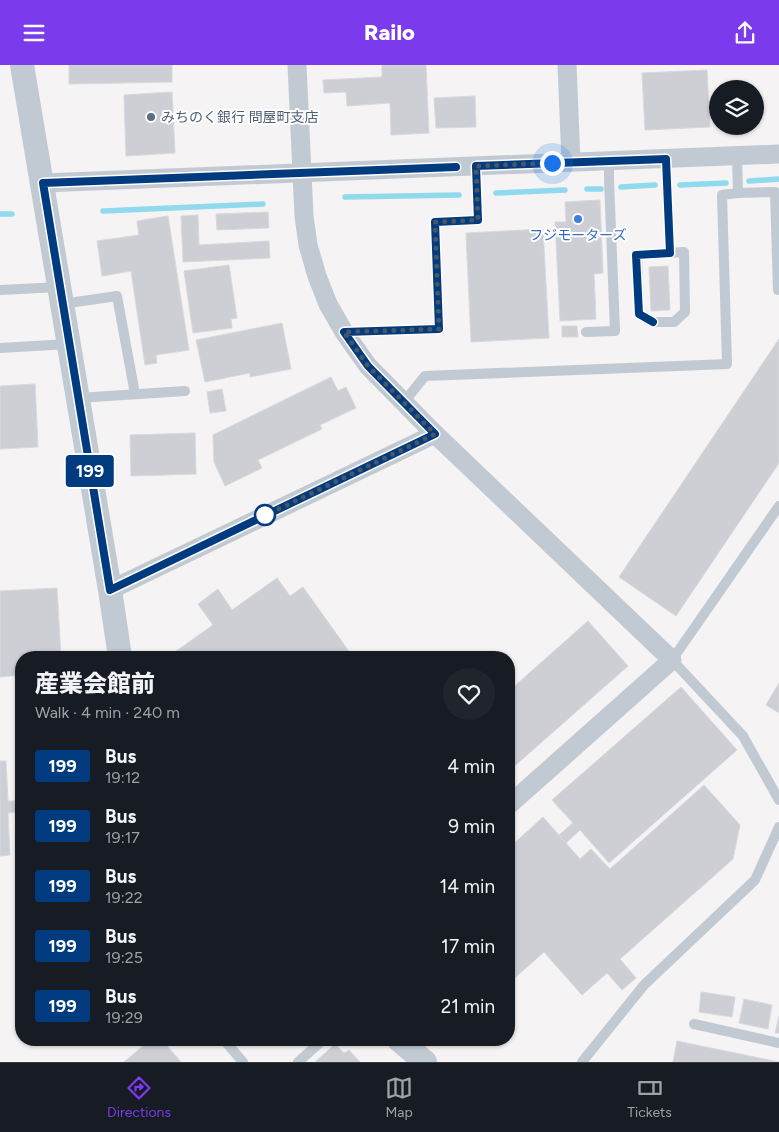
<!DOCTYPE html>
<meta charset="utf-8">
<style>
:root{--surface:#171b24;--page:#20242c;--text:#f1f3f6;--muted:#9ea1a6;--line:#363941;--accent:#7c3aed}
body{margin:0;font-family:Figtree,"Noto Sans JP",sans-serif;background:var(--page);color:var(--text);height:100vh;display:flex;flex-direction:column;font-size:19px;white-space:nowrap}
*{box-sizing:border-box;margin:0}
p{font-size:16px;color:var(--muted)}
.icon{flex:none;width:28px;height:28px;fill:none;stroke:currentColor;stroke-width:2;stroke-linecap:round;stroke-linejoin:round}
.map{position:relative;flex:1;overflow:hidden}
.drawer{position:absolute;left:15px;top:586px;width:500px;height:395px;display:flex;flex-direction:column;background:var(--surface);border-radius:20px;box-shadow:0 1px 4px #0004}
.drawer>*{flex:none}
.badge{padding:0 10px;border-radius:4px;font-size:18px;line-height:32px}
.buttons{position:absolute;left:709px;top:15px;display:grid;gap:10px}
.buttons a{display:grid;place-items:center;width:55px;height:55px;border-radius:50%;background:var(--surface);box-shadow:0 1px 4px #0004;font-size:25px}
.you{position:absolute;width:25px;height:25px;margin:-12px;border:4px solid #fff;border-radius:50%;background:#1a73e8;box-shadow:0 0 0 8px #1a73e833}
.map>.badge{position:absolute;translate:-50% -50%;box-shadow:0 0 0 2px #fff}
.round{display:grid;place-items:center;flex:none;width:52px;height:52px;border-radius:26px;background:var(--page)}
.head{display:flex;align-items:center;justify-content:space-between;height:85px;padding:0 20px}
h1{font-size:24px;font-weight:800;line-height:38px}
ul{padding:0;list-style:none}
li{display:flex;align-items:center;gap:15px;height:60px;padding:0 20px}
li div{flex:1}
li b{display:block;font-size:19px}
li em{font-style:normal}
li .badge{min-width:55px;font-weight:700;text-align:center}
header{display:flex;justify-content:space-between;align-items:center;height:65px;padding:0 20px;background:var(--accent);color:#fff;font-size:22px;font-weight:800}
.tabs{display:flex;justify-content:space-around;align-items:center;height:70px;border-top:1px solid var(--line);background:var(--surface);font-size:14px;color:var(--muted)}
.tabs a{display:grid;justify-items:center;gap:2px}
.tabs .active{color:var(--accent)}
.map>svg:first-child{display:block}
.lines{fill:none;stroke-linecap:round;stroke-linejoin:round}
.stream{stroke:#90daee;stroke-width:5.5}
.building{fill:#cdcfd5;stroke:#d7d9de}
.service{stroke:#c1cad2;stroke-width:10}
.minor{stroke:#c1cad2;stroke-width:19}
.tertiary{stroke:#c1cad2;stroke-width:24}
.line-casing{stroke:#fff;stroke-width:11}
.line{stroke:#003b80;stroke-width:8}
.walk{stroke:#4a5661;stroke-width:5;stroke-dasharray:0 9}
.service-dot{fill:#5c6f8a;stroke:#fff;stroke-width:2}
.shop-dot{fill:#3f7fe0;stroke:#fff;stroke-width:2}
.stop-dot{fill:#fff;stroke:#003b80;stroke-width:2.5}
.labels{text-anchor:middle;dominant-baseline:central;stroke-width:4;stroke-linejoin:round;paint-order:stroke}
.service-label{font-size:14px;fill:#4e5e75;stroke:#fff;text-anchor:start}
.shop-label{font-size:14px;fill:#366cbe;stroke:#fff}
</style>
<header><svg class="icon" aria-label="menu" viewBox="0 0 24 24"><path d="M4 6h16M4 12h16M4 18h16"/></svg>Railo<svg class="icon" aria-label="share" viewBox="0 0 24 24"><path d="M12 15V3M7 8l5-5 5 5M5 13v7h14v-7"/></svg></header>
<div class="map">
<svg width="779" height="997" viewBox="0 0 779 997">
<rect width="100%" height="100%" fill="#f5f3f3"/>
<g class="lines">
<g class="stream">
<polyline points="749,116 779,114"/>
<polyline points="680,120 726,118"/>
<polyline points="621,122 655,120"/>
<polyline points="587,124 601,124"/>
<polyline points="496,128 565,125"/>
<polyline points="345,132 459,130"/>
<polyline points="103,146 263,139"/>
<polyline points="0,149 12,149"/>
</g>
</g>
<g class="building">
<polygon points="69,0 172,0 172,17 69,19"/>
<polygon points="382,0 426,0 429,68 391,70 390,38 347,41 346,27 324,28 323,15 382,12"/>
<polygon points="707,5 710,62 645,65 642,8"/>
<polygon points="172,27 175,88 126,91 124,30"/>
<polygon points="475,31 476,62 436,63 434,33"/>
<polygon points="600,135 603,208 594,209 596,254 560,256 555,157 566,157 565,137"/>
<polygon points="268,147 269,163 217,165 216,149"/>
<polygon points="198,150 199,180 269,176 270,193 183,197 181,151"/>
<polygon points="168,151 189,285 156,290 157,298 145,300 131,206 102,211 97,176 139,170 137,156"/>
<polygon points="543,164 549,273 471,277 466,168"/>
<polygon points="229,200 237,253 231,254 232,263 193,268 184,206"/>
<polygon points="668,201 670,245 651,246 649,202"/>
<polygon points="282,258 291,304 250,312 250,308 205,317 196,275"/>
<polygon points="562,261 577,261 578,272 562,272"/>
<polygon points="779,274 779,398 676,551 619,512"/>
<polygon points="331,312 338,326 346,322 356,343 320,360 322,364 258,395 262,403 225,421 214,397 213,370"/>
<polygon points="35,319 38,382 0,384 0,321"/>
<polygon points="222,324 226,346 210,348 207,327"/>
<polygon points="195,368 196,409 131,411 130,370"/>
<polygon points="277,513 290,531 303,522 353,592 175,592 172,589 213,560 198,539 218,524 232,545"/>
<polygon points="57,523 61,592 21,592 21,610 0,612 0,526"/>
<polygon points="588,556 628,601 509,706 509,626"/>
<polygon points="779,618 779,648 766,640"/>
<polygon points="681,622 737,685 609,798 580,765 566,778 559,770 573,758 552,735"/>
<polygon points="0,696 6,696 8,736 19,736 19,747 8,748 10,790 0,791"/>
<polygon points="704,720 740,760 733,794 620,894 636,913 622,925 607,908 582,930 544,887 509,918 509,783 543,752 580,794 591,784 610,804"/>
<polygon points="701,927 735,932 732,952 699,947"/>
<polygon points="744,934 772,940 768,964 739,958"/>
<polygon points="779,951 779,968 775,968"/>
<polygon points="150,975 162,975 181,997 124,997"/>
<polygon points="677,976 779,997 673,997"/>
<polygon points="335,979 344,988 349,985 360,997 315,997"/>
</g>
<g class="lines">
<g class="service">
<polyline points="666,93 670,188"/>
<polyline points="738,128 775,127 778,225"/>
<polygon points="684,187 685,247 674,257 653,257 639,249 637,190"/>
<polyline points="0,225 60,222"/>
<polyline points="62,239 117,231 135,329"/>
<polyline points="344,267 439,264 435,157 478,155 476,101"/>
<polyline points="586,267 615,266 609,115 609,96"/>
<polyline points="0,283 69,279"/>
<polyline points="78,333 185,326"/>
<polyline points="404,337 425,311 727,299 722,130 738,128 737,90"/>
<polyline points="779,441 672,595 743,671 779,735"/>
<polyline points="694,959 779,978"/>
<polyline points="224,975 243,997"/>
<polyline points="298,997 323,975"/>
<polyline points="582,997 644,920 755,815 779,762"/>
</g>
<g class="minor">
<polyline points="297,0 304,151 308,180 317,211 328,239 344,267 368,301 435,369 672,595 509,740"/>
<polyline points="567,0 571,97"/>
<polyline points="43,118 779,89"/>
<polyline points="110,525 435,369"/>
</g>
<g class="tertiary">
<polyline points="22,0 110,525 120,592"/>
<polyline points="399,975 425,997"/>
</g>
</g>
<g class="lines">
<g class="line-casing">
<polyline id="line" points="456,102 43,118 110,525 435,369 368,301 344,267 439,264 435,157 478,155 476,101 666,94 670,188 636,190 639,249 653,257"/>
</g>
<use href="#line" class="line"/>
<polyline class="walk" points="265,450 264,451 435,369 368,301 344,267 439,264 435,157 478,155 476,101 552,98"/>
</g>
<circle class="service-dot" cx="151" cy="52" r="5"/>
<circle class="shop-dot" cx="578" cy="154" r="5"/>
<circle class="stop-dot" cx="265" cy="450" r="10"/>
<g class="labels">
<g class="service-label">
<text x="161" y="52">みちのく銀行 問屋町支店</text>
</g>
<g class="shop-label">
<text x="578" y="170">フジモーターズ</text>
</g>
</g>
</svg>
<div class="buttons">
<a><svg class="icon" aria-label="layers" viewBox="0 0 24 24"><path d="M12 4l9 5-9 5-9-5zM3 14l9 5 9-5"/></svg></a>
</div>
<div class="you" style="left:552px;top:98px"></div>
<b class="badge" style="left:90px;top:406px;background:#003b80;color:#fff">199</b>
<section class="drawer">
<div class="head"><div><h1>産業会館前</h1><p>Walk · 4 min · 240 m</p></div><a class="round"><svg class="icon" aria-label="heart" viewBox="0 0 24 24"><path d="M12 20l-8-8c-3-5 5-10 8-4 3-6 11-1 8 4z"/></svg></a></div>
<ul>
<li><span class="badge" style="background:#003b80;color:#fff">199</span><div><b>Bus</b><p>19:12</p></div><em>4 min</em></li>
<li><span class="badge" style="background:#003b80;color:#fff">199</span><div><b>Bus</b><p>19:17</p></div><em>9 min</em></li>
<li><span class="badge" style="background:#003b80;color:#fff">199</span><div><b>Bus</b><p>19:22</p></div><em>14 min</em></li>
<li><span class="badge" style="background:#003b80;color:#fff">199</span><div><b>Bus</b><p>19:25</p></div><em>17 min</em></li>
<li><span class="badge" style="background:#003b80;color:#fff">199</span><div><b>Bus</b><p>19:29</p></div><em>21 min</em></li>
</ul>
</section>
</div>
<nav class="tabs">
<a class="active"><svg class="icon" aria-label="directions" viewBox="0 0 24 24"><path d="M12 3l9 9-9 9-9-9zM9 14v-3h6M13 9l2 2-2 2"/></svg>Directions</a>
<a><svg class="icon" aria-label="map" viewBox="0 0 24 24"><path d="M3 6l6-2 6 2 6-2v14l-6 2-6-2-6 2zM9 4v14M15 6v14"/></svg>Map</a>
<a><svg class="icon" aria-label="tickets" viewBox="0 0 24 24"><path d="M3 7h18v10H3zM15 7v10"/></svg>Tickets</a>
</nav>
